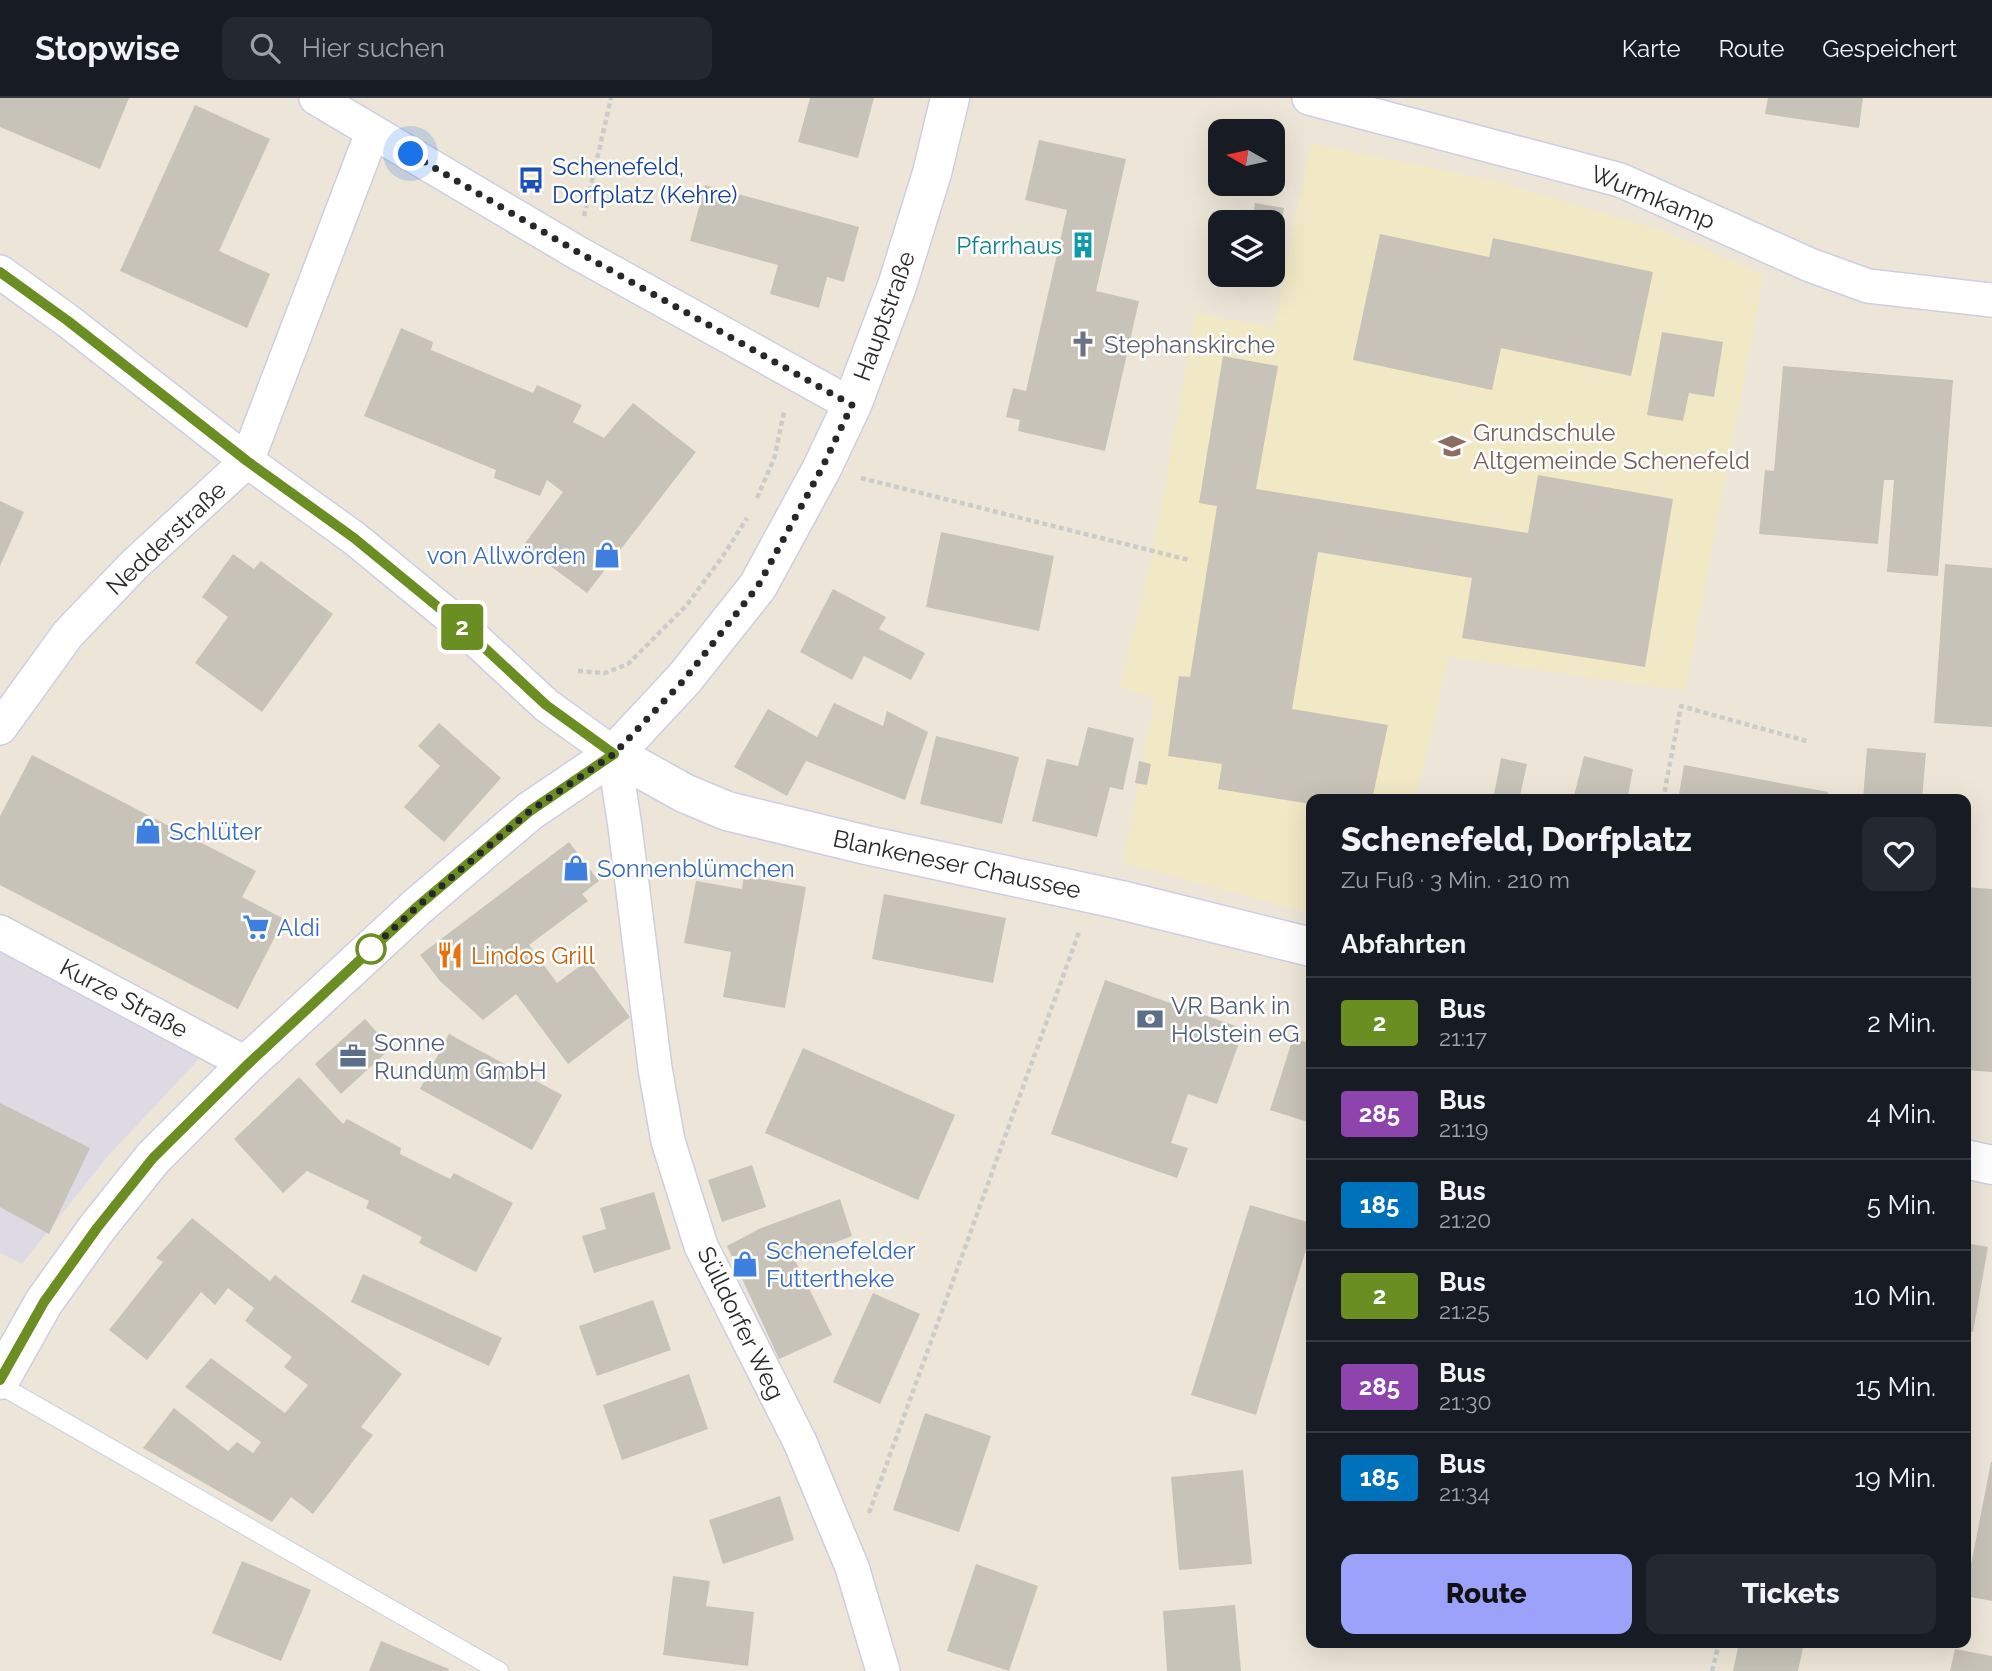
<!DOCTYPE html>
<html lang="de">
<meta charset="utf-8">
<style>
:root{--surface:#171b24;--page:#242831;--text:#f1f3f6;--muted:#9ea1a6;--line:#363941;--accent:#9ca2fa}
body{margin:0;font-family:Raleway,sans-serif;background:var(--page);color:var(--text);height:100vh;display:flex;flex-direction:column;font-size:26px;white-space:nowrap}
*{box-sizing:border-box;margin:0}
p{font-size:23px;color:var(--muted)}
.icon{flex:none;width:38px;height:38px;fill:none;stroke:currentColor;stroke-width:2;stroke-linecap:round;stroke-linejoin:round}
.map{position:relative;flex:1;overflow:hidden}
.panel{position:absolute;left:1306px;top:696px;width:665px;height:854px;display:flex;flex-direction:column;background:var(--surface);border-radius:14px;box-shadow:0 7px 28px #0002}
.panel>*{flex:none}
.badge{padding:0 14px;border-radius:5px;font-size:24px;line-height:46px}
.needle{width:46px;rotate:279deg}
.buttons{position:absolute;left:1208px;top:21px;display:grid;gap:14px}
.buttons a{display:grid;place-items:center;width:77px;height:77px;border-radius:14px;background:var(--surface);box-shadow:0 7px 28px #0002;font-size:35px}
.you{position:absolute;width:35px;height:35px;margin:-18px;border:5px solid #fff;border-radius:50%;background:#1a73e8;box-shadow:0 0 0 10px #1a73e833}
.map>.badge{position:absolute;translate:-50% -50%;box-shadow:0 0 0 4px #fff}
h2{padding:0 35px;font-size:26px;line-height:63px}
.round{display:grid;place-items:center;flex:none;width:74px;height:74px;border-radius:14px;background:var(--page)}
.summary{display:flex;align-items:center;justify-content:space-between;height:119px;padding:0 35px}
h1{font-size:33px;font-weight:800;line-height:52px}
.primary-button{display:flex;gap:14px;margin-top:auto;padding:14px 35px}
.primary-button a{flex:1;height:80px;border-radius:14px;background:var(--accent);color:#111;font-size:28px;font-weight:800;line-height:80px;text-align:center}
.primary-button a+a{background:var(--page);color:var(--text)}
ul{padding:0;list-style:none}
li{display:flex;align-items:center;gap:21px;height:91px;padding:0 35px;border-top:2px solid var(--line)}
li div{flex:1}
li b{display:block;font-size:26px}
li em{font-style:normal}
li .badge{min-width:77px;font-weight:700;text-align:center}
header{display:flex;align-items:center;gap:42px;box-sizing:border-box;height:98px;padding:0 35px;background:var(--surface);border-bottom:2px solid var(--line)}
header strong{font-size:33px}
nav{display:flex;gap:38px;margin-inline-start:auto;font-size:24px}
.search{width:490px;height:63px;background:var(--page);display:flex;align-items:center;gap:18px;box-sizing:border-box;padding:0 24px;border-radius:14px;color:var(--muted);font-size:26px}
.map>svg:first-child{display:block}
.industrial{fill:#dedae4}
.education{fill:#f1e8c5}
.building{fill:#c8c3b8}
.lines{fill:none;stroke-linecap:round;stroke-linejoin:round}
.lane-casing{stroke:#cdcee3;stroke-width:20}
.street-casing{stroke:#cdcee3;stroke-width:36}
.secondary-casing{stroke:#cdcee3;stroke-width:41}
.path{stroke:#cbcbcb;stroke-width:4.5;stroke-dasharray:5 3.5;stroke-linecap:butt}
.lane{stroke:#fff;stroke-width:18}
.street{stroke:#fff;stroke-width:33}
.secondary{stroke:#fff;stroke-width:38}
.line-casing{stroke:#fff;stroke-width:16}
.line{stroke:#6b8e23;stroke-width:10}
.walk{stroke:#282828;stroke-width:7;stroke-dasharray:0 12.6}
.stop-dot{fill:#fff;stroke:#6b8e23;stroke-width:3.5}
.labels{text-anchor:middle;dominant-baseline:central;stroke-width:5;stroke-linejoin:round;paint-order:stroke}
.transit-label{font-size:24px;fill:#164399;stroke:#fff;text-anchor:start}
.street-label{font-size:24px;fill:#282828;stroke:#fff}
.culture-label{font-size:24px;fill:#0d838f;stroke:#fff;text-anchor:end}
.worship-label{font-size:24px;fill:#5b616d;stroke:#fff;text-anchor:start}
.education-label{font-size:24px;fill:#785e54;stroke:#fff;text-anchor:start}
.shop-label{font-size:24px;fill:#366cbe;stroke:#fff;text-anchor:start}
.food-label{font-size:24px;fill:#c56008;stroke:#fff;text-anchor:start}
.service-label{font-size:24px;fill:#4e5e75;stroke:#fff;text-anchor:start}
</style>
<header>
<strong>Stopwise</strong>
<div class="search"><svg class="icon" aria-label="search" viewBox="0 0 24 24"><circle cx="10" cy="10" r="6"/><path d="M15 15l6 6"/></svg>Hier suchen</div>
<nav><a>Karte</a><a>Route</a><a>Gespeichert</a></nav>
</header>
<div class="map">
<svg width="1992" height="1573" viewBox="0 0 1992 1573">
<rect width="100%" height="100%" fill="#ede6d8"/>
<polygon class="industrial" points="0,853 199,961 107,1059 22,1166 0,1155"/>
<polygon class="education" points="1311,45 1491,82 1660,132 1764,177 1685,593 1449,559 1415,702 1311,702 1311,815 1123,765 1155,599 1120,590 1151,465 1196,215 1273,230"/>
<g class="building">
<polygon points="0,0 129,0 100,71 0,29"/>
<polygon points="810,0 874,0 858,60 798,44"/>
<polygon points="1768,0 1863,0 1859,30 1765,16"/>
<polygon points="195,7 270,41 219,153 270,176 247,230 120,173"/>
<polygon points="1039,42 1126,61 1096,193 1139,203 1105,353 1018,333 1020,322 1006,319 1013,290 1026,293 1067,112 1025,102"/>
<polygon points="705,87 859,129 844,184 827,179 819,210 770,196 778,167 690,143"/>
<polygon points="1255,105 1284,110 1277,155 1272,154 1272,124 1252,124"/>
<polygon points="1380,136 1489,159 1493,140 1653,174 1631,278 1501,250 1492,292 1353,262"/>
<polygon points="401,230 433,244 431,252 533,295 537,287 582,307 573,324 604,340 633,305 696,354 587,495 523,448 563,394 547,382 540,398 494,380 496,372 364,318"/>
<polygon points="1662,234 1723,244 1714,299 1689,295 1683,323 1647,317"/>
<polygon points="1223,258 1278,268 1256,391 1528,435 1538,377 1673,401 1645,569 1462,540 1472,480 1318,454 1292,611 1388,627 1372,702 1311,702 1311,706 1218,691 1222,666 1168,658 1179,578 1190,579 1217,408 1199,405"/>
<polygon points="1783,268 1953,282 1938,478 1887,474 1894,382 1884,382 1878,446 1759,436 1765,372 1774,373"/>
<polygon points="0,403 24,414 0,468"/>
<polygon points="941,434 1054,458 1039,533 926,509"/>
<polygon points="233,456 254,471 261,463 333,516 262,614 195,565 228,519 202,499"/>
<polygon points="1945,466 1992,470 1992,629 1934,625"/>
<polygon points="833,491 886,519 879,531 925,555 911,582 864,558 852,582 800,554"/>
<polygon points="834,605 883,628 887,613 928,634 905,702 806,663 787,698 734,669 768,611 817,639"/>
<polygon points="439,625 501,680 444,744 404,709 440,668 418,648"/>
<polygon points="1088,629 1134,640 1123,692 1110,689 1097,739 1032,723 1047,661 1078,668"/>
<polygon points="936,638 1019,659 1002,726 920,706"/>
<polygon points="1867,650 1926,655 1922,702 1863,702"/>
<polygon points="32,657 256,773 242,799 284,821 238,911 0,787 0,718"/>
<polygon points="1584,658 1633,671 1627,702 1573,702"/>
<polygon points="1501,660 1527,666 1519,702 1493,702"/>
<polygon points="1139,663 1151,666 1147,687 1135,685"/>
<polygon points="1684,667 1828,694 1827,702 1678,702"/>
<polygon points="569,744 599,783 582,796 588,803 529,847 557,885 588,862 630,919 568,966 516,896 483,922 440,883 420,857"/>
<polygon points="744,778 806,789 785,910 723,899 731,854 684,845 696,783 742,791"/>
<polygon points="1965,789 1992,791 1992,974 1965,972"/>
<polygon points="884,796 1006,820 993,885 872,861"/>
<polygon points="1105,882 1244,931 1217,1006 1188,996 1171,1045 1188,1050 1177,1080 1051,1036"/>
<polygon points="365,921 391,950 341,996 315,966"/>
<polygon points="449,936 562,997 532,1052 420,991"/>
<polygon points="1293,940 1311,946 1311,1025 1270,1012"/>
<polygon points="803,950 955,1017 918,1102 765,1035"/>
<polygon points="299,979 343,1026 347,1021 401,1050 400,1056 450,1081 454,1075 513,1105 476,1174 419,1145 422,1139 366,1110 369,1103 307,1073 283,1095 234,1041"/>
<polygon points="0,1005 90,1050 49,1136 0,1109"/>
<polygon points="752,1067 766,1109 722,1124 708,1082"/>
<polygon points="654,1094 671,1151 594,1175 582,1138 606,1131 600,1110"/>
<polygon points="840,1101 852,1138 794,1160 832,1237 779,1261 727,1148 761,1130"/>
<polygon points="1250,1107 1311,1125 1311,1135 1256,1317 1191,1297"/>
<polygon points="192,1120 270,1183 275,1177 402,1276 361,1329 373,1337 313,1416 291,1399 272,1424 143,1350 174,1310 228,1353 237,1344 253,1355 261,1344 185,1289 211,1260 285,1315 308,1287 284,1269 292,1259 245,1223 254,1210 228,1190 215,1207 201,1194 147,1262 109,1232 163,1164 156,1160"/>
<polygon points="1965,1145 1988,1149 1973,1234 1965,1233"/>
<polygon points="363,1176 502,1240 489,1268 351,1204"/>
<polygon points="873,1195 920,1216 880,1306 833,1284"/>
<polygon points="653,1202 671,1252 597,1278 579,1228"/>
<polygon points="689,1276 708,1331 622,1362 603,1307"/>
<polygon points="925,1315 991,1338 959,1434 893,1412"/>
<polygon points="1991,1364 1992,1364 1992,1503 1965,1498"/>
<polygon points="1243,1372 1252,1466 1179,1472 1171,1379"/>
<polygon points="780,1398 794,1442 723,1466 709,1422"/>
<polygon points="242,1463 311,1492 281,1563 212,1535"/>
<polygon points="976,1466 1038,1488 1009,1573 947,1553"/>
<polygon points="673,1478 710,1483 706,1508 754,1514 748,1568 663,1557"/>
<polygon points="1235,1507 1241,1573 1167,1573 1163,1513"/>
<polygon points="381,1543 449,1571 448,1573 369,1573"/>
<polygon points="1739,1545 1804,1545 1798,1573 1733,1573"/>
<polygon points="1955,1551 1992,1558 1992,1573 1950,1573"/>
</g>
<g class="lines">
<g class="lane-casing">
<polyline id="lane" points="0,1287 499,1573"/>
</g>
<g class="street-casing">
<g id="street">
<polyline points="316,0 576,154 852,307"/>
<polyline points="1309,0 1620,82 1810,167 1868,188 1992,202"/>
<polyline points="0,174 68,223 247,363 354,440 460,527 546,607 614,656 625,729 655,970 668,1043 701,1148 800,1344 852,1469 883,1573"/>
<polyline points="0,630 68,536 134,467 247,363 372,35"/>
<polyline points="0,834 247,966"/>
</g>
</g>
<g class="secondary-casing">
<g id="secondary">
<polyline points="614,656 684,695 727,713 866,747 1121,802 1311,849"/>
<polyline points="1965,1061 1992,1067"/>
<polyline points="0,1282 44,1204 97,1130 153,1060 247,966 418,808 530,713 614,656 684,581 758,488 822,370 852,307 897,188 932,75 950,0"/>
</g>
</g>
<g class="path">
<polyline points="584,118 611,0"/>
<polyline points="861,380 1189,462"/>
<polyline points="757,400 774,361 784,314"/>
<polyline points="578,573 605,575 628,566 686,508 725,455 747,420"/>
<polyline points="1663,702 1681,608 1810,644"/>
<polyline points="869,1415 1079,834"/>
<polyline points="1712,1573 1719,1545"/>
</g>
<use href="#lane" class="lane"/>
<use href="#street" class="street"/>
<use href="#secondary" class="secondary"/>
</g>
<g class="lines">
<g class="line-casing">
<polyline id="line" points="0,174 68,223 247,363 354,440 460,527 546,607 614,656 530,713 418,808 247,967 153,1060 97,1130 44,1204 0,1282"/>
</g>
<use href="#line" class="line"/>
<polyline class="walk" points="371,851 369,853 418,808 530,713 614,656 684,582 758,488 822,370 852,307 576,153 411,56"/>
</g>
<defs>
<g id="bus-bare" transform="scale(2.1)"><path d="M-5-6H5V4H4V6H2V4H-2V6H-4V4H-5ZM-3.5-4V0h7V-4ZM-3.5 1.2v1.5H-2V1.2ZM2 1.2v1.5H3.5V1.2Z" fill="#1a4fb4" stroke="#fff" stroke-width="2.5" paint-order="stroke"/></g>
<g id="building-bare" transform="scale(2.1)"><path d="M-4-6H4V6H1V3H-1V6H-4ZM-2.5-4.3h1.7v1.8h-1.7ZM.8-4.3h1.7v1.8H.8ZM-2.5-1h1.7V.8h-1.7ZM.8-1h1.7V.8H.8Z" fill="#0f9aa8" stroke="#fff" stroke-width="2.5" paint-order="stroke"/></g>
<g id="church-bare" transform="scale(2.1)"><path d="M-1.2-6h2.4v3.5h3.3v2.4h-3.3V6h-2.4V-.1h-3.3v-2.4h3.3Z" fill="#6b7280" stroke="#fff" stroke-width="2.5" paint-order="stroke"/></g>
<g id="school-bare" transform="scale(2.1)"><path d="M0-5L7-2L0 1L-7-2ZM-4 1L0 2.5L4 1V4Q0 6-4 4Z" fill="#8d6e63" stroke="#fff" stroke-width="2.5" paint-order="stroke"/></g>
<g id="shop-bare" transform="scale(2.1)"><path d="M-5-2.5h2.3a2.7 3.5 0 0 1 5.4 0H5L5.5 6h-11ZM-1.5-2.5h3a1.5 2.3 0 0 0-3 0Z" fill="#3f7fe0" stroke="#fff" stroke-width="2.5" paint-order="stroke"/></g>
<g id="supermarket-bare" transform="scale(2.1)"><path d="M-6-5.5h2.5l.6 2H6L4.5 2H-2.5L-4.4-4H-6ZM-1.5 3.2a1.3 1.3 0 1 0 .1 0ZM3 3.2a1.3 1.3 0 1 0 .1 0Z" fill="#3f7fe0" stroke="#fff" stroke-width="2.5" paint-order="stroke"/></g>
<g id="restaurant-bare" transform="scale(2.1)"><path d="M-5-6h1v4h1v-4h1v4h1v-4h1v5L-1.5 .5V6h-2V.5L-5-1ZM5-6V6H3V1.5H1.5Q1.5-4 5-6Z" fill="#e8710a" stroke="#fff" stroke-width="2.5" paint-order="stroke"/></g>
<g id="bank-bare" transform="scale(2.1)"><path d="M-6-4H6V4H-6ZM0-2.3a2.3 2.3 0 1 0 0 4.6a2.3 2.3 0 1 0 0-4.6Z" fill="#5c6f8a" stroke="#fff" stroke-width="2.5" paint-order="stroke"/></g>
<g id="office-bare" transform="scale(2.1)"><path d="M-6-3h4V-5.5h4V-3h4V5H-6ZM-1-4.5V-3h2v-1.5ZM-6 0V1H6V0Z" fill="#5c6f8a" stroke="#fff" stroke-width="2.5" paint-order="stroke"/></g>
</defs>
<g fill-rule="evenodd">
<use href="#bus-bare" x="531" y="82"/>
<use href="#building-bare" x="1083" y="147"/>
<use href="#church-bare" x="1083" y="246"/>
<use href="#school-bare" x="1452" y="348"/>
<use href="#shop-bare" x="607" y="457"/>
<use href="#shop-bare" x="148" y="733"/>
<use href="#shop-bare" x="576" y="770"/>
<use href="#supermarket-bare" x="256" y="829"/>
<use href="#restaurant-bare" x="450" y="857"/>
<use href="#bank-bare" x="1150" y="921"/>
<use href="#office-bare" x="353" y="958"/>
<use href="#shop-bare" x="745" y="1166"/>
</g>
<circle class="stop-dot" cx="371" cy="851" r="14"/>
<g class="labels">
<g class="transit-label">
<text x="552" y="68">Schenefeld,<tspan x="552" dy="28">Dorfplatz (Kehre)</tspan></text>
</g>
<g class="street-label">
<text transform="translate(1653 99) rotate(22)">Wurmkamp</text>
<text transform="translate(884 218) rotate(-70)">Hauptstraße</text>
<text transform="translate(166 440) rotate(-43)">Nedderstraße</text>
<text transform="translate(957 766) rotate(12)">Blankeneser Chaussee</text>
<text transform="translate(124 900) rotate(28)">Kurze Straße</text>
<text transform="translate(741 1225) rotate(64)">Sülldorfer Weg</text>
</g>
<g class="culture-label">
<text x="1062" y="147">Pfarrhaus</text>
</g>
<g class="worship-label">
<text x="1104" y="246">Stephanskirche</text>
</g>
<g class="education-label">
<text x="1473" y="334">Grundschule<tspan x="1473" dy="28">Altgemeinde Schenefeld</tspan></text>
</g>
<g class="shop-label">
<text x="586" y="457" text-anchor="end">von Allwörden</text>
<text x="169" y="733">Schlüter</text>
<text x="597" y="770">Sonnenblümchen</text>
<text x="277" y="829">Aldi</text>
<text x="766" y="1152">Schenefelder<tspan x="766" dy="28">Futtertheke</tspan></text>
</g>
<g class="food-label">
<text x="471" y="857">Lindos Grill</text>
</g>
<g class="service-label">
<text x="1171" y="907">VR Bank in<tspan x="1171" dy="28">Holstein eG</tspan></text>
<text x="374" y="944">Sonne<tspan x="374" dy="28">Rundum GmbH</tspan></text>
</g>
</g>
</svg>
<div class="buttons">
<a><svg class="needle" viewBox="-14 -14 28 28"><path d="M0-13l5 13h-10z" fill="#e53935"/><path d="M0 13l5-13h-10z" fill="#9ea1a6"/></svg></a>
<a><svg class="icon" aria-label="layers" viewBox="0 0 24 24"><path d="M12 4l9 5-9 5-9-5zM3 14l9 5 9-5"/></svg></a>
</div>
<div class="you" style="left:411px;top:56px"></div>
<b class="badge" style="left:462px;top:529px;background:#6b8e23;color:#fff">2</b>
<section class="panel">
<div class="summary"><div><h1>Schenefeld, Dorfplatz</h1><p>Zu Fuß · 3 Min. · 210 m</p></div><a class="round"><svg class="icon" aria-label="heart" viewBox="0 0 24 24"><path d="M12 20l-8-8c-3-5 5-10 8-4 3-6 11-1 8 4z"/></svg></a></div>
<h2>Abfahrten</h2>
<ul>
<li><span class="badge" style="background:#6b8e23;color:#fff">2</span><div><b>Bus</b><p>21:17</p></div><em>2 Min.</em></li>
<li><span class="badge" style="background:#8e44ad;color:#fff">285</span><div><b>Bus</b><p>21:19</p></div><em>4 Min.</em></li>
<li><span class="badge" style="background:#0072bc;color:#fff">185</span><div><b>Bus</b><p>21:20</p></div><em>5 Min.</em></li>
<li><span class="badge" style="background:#6b8e23;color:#fff">2</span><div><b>Bus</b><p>21:25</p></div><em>10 Min.</em></li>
<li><span class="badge" style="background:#8e44ad;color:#fff">285</span><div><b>Bus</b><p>21:30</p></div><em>15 Min.</em></li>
<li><span class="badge" style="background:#0072bc;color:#fff">185</span><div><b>Bus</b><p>21:34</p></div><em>19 Min.</em></li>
</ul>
<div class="primary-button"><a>Route</a><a>Tickets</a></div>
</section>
</div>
